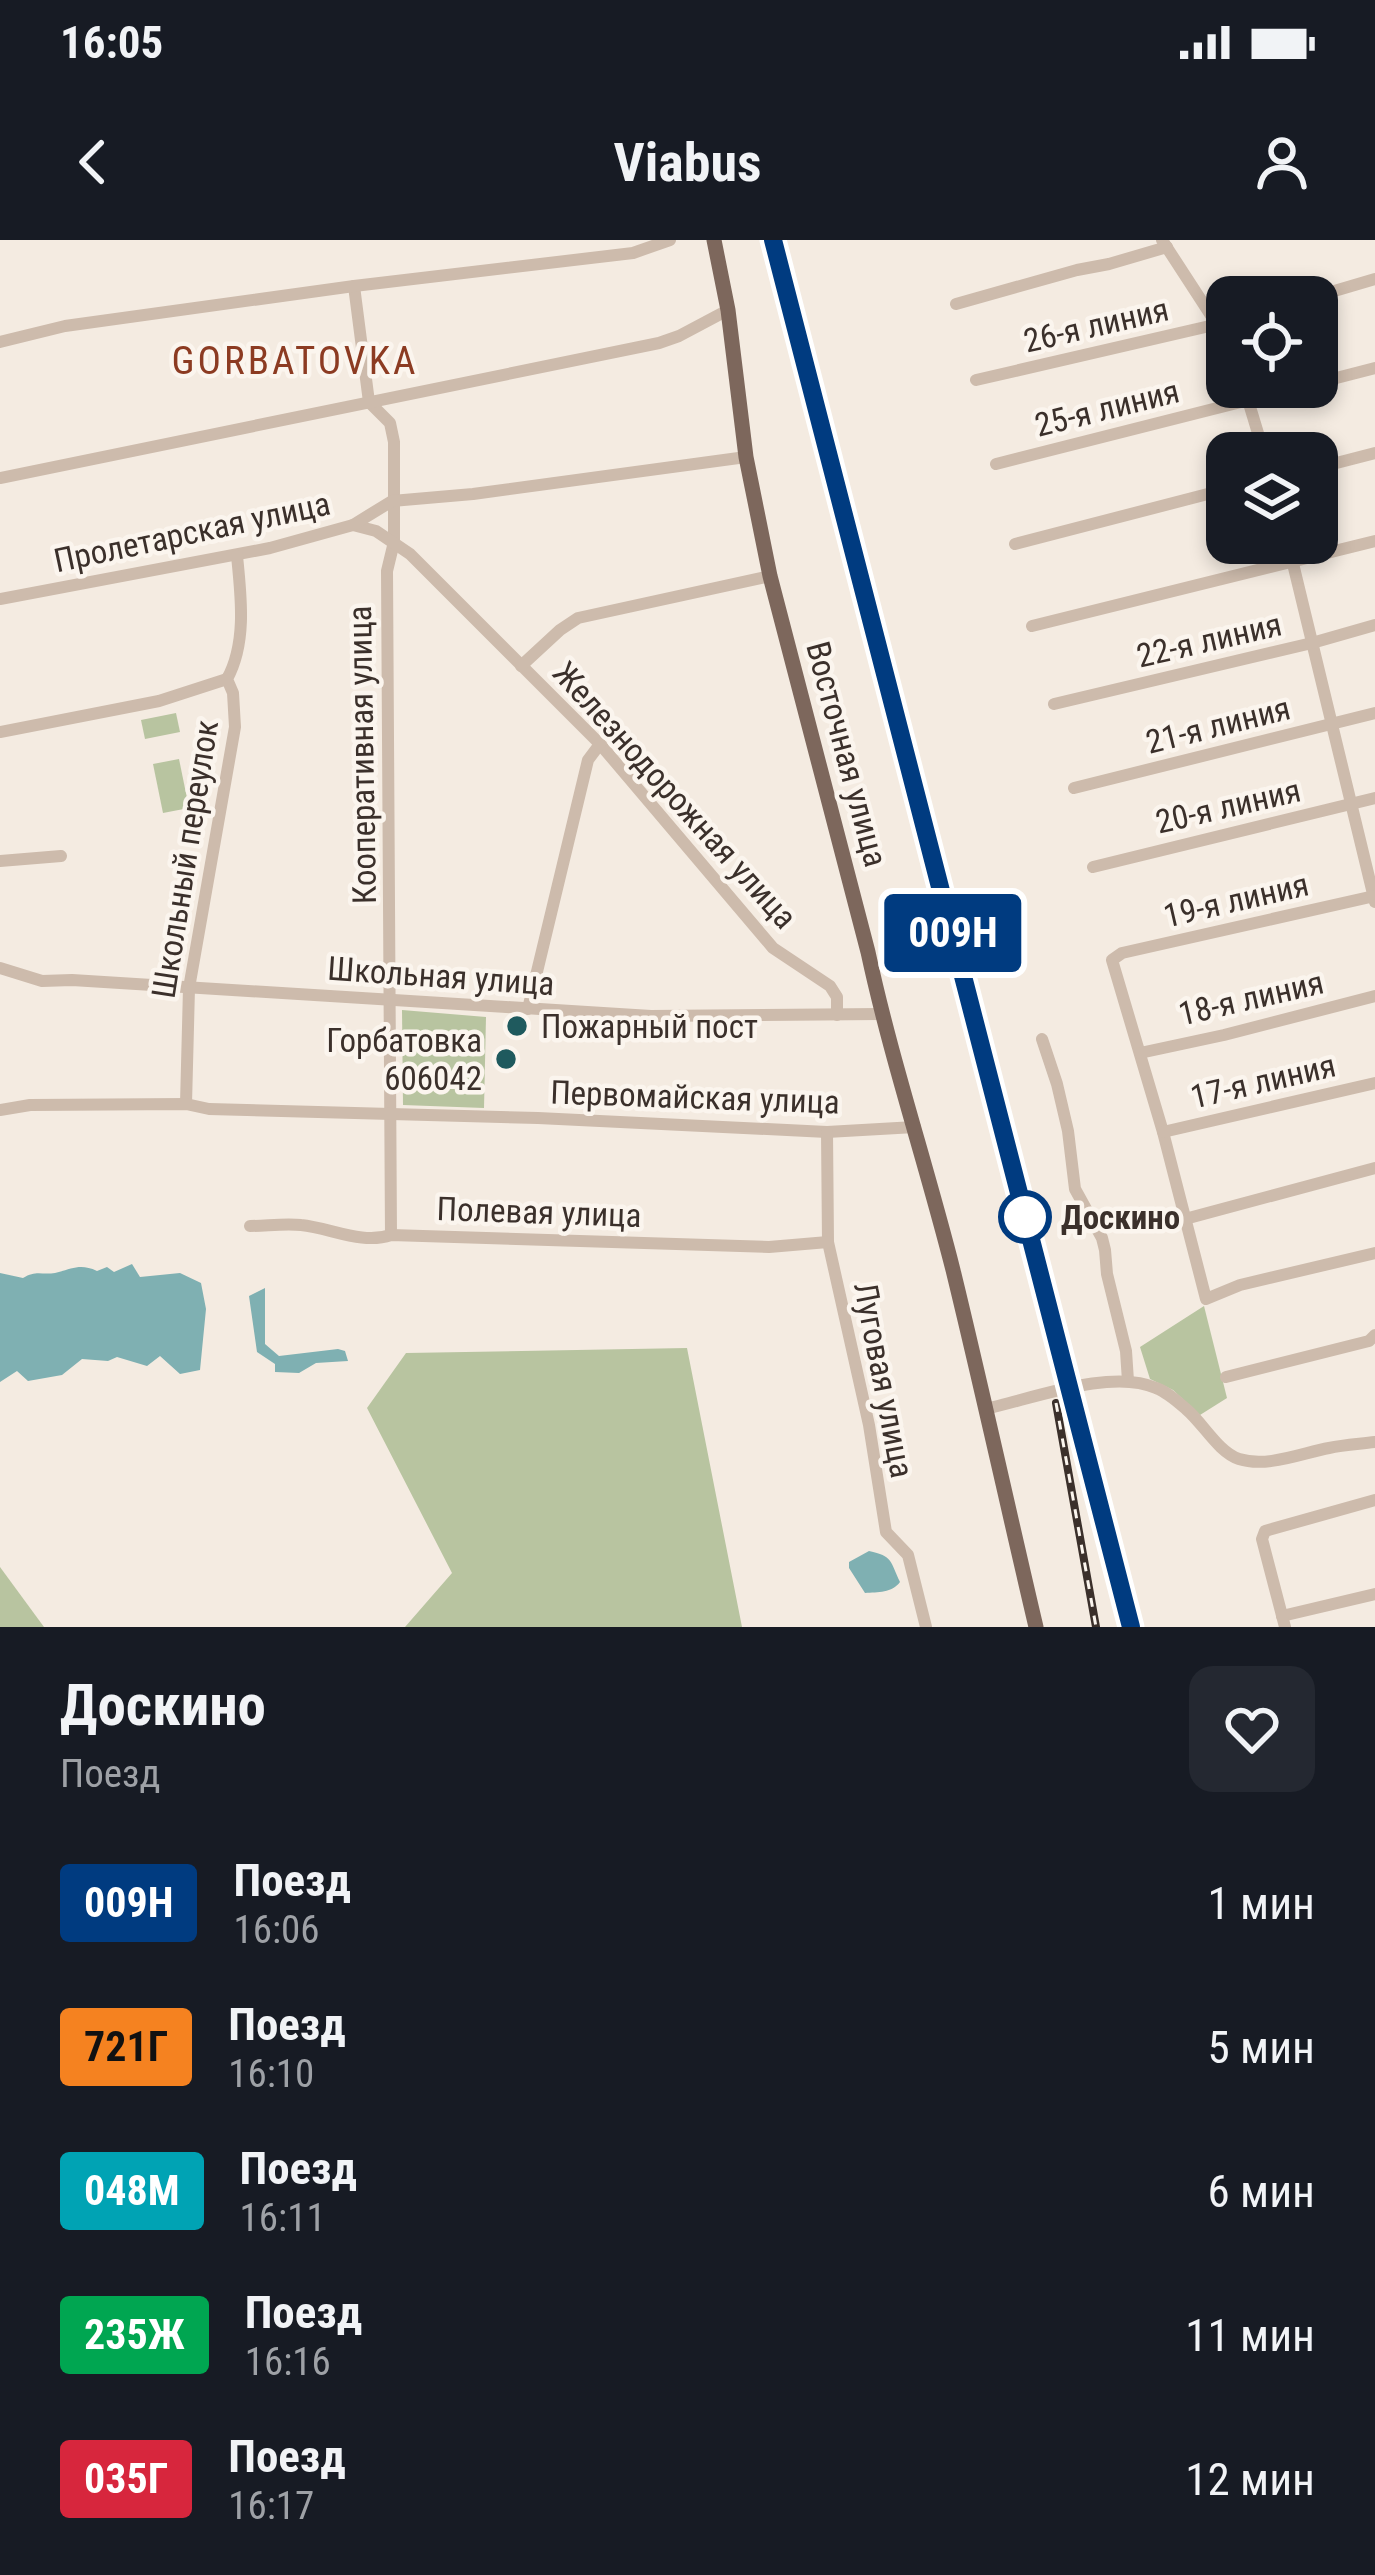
<!DOCTYPE html>
<html lang="ru">
<meta charset="utf-8">
<style>
:root{--surface:#171b24;--page:#242831;--text:#f1f3f6;--muted:#9ea1a6}
body{margin:0;font-family:"Roboto Condensed",sans-serif;background:var(--page);color:var(--text);height:100vh;display:flex;flex-direction:column;font-size:45px;white-space:nowrap}
*{box-sizing:border-box;margin:0}
p{font-size:39px;color:var(--muted)}
.icon{flex:none;width:66px;height:66px;fill:none;stroke:currentColor;stroke-width:2;stroke-linecap:round;stroke-linejoin:round}
.map{position:relative;height:1387px;overflow:hidden}
.side{display:flex;flex-direction:column;background:var(--surface);flex:1}
.side>*{flex:none}
.badge{padding:0 24px;border-radius:9px;font-size:42px;line-height:78px}
.controls{position:absolute;left:1206px;top:36px;display:grid;gap:24px}
.controls a{display:grid;place-items:center;width:132px;height:132px;border-radius:24px;background:var(--surface);box-shadow:0 6px 18px #0003;font-size:60px}
.map>.badge{position:absolute;translate:-50% -50%;box-shadow:0 0 0 6px #fff}
.round{display:grid;place-items:center;flex:none;width:126px;height:126px;border-radius:24px;background:var(--page)}
.summary{display:flex;align-items:center;justify-content:space-between;height:204px;padding:0 60px}
h1{font-size:57px;font-weight:700;line-height:90px}
ul{padding:0;list-style:none}
li{display:flex;align-items:center;gap:36px;height:144px;padding:0 60px}
li div{flex:1}
li b{display:block;font-size:45px}
li em{font-style:normal}
li .badge{min-width:132px;font-weight:700;text-align:center}
.status{display:flex;justify-content:space-between;align-items:center;height:84px;padding:0 60px;background:var(--surface);direction:ltr}
.status svg{height:33px;fill:currentColor}
header{display:flex;justify-content:space-between;align-items:center;height:156px;padding:0 60px;background:var(--surface);font-size:54px;font-weight:700}
.map>svg:first-child{display:block}
.green{fill:#b8c4a0}
.water{fill:#7fb0b2}
.lines{fill:none;stroke-linecap:round;stroke-linejoin:round}
.minor{stroke:#cdbbac;stroke-width:12}
.major{stroke:#7d675c;stroke-width:15}
.rail-casing{stroke:#3b302b;stroke-width:8}
.rail{stroke:#fbf5ee;stroke-width:3;stroke-dasharray:9;stroke-linecap:butt}
.line-casing{stroke:#fff;stroke-width:27}
.line{stroke:#003b80;stroke-width:18}
.poi-dot{fill:#1f5a5e;stroke:#fbf5ee;stroke-width:4.5}
.stop-dot{fill:#fff;stroke:#003b80;stroke-width:6}
.labels{text-anchor:middle;dominant-baseline:central;stroke-width:9;stroke-linejoin:round;paint-order:stroke}
.street-label{font-size:33px;fill:#3b302b;stroke:#fbf5ee}
.poi-label{font-size:33px;fill:#3b302b;stroke:#fbf5ee;text-anchor:start}
.stop-label{font-size:33px;font-weight:bold;fill:#3b302b;stroke:#fbf5ee;text-anchor:start}
.quarter-label{font-size:39px;letter-spacing:3px;fill:#8c3b22;stroke:#fbf5ee}
</style>
<div class="status"><b>16:05</b><svg viewBox="0 0 49 12"><path d="M0 12V9h3v3zM5 12V6h3v6zM10 12V3h3v9zM15 12V0h3v12zM26 1h20v11H26zM47 4h2v5h-2z"/></svg></div>
<header><svg class="icon" aria-label="back" viewBox="0 0 24 24"><path d="M15 5l-7 7 7 7"/></svg>Viabus<svg class="icon" aria-label="person" viewBox="0 0 24 24"><circle cx="12" cy="8" r="4"/><path d="M4 21q1-7 8-7t8 7"/></svg></header>
<div class="map">
<svg width="1375" height="1387" viewBox="0 0 1375 1387">
<rect width="100%" height="100%" fill="#f4ebe1"/>
<g class="green">
<polygon points="176,473 180,492 145,499 141,480"/>
<polygon points="179,519 189,568 163,573 153,524"/>
<polygon points="402,770 486,777 484,868 403,865"/>
<polygon points="1204,1066 1227,1158 1200,1175 1173,1150 1150,1139 1140,1107"/>
<polygon points="687,1108 742,1387 405,1387 452,1333 367,1168 406,1113"/>
<polygon points="0,1327 44,1387 0,1387"/>
</g>
<g class="water">
<path d="M132,1024L140,1037L180,1033L201,1043L206,1069L200,1130L180,1134L160,1116L147,1126L117,1117L108,1121L82,1119L62,1135L28,1141L17,1131L0,1142V1033L23,1038C36,1030 41,1035 55,1033C72,1029 80,1023 97,1031L107,1027L114,1032Z"/>
<polygon points="265,1048 265,1104 279,1116 338,1109 345,1111 348,1121 316,1123 299,1133 275,1132 275,1124 257,1112 249,1056"/>
<path d="M869,1311C893,1316 890,1321 900,1342C892,1353 878,1352 865,1353L849,1328V1322Z"/>
</g>
<g class="lines">
<g class="minor">
<polyline points="1162,0 1227,100"/>
<polyline points="354,46 369,162 390,183 394,202 394,302 387,331 391,995"/>
<polyline points="1314,57 1375,39"/>
<polyline points="956,64 1077,30 1109,24 1167,7"/>
<polyline points="0,102 65,86 354,46 633,13 670,0"/>
<polyline points="976,140 1227,82"/>
<polyline points="1317,143 1375,128"/>
<polyline points="1244,147 1264,213"/>
<polyline points="996,224 1300,147"/>
<polyline points="1317,228 1375,213"/>
<polyline points="0,238 659,103 679,96 728,70"/>
<polyline points="353,285 376,291 410,314 600,504 773,708 830,746 837,757 837,775"/>
<polyline points="1288,303 1375,662"/>
<polyline points="1015,304 1227,249"/>
<polyline points="0,359 270,308 353,285 392,261 473,254 746,217"/>
<polyline points="1032,386 1375,301"/>
<polyline points="521,426 560,390 578,378 770,336"/>
<polyline points="1054,464 1312,403 1375,385"/>
<polyline points="0,492 159,461 227,439"/>
<polyline points="1074,548 1375,473"/>
<polyline points="0,621 61,616"/>
<polyline points="1093,627 1375,558"/>
<polyline points="1374,656 1122,713 1112,720 1163,892 1206,1059 1240,1045 1375,1013"/>
<polyline points="0,728 42,741 72,740 651,776 880,774"/>
<polyline points="528,769 588,520 600,504"/>
<polyline points="1042,799 1057,844 1068,891 1075,949 1102,998 1105,1010 1107,1034 1126,1111 1128,1141"/>
<polyline points="1140,813 1224,795 1375,756"/>
<path d="M186,864L189,748L235,487L233,453L227,439C247,403 241,356 237,316"/>
<polyline points="0,870 30,865 186,864 209,869 538,878 827,892 915,887"/>
<polyline points="827,892 828,1002 869,1185 886,1292 908,1315 926,1387"/>
<polyline points="1163,892 1375,843"/>
<polyline points="1185,979 1375,928"/>
<path d="M250,986C266,986 285,983 301,985C331,988 362,1005 391,995L769,1007L828,1002"/>
<polyline points="1226,1137 1369,1101 1375,1095"/>
<path d="M985,1169C1032,1159 1111,1128 1156,1148C1167,1152 1177,1161 1186,1169C1203,1183 1218,1212 1239,1219C1267,1228 1302,1213 1329,1208C1344,1205 1360,1204 1375,1202"/>
<polyline points="1282,1376 1375,1354"/>
<polyline points="1285,1387 1262,1299 1265,1291 1375,1260"/>
</g>
<path class="major" d="M714,0L728,70L746,217L770,336L868,712C891,819 926,923 953,1030C982,1149 1008,1268 1036,1387"/>
<g class="rail-casing">
<g id="rail">
<polyline points="773,0 1131,1387"/>
<polyline points="1056,1163 1096,1387"/>
</g>
</g>
<use href="#rail" class="rail"/>
</g>
<g class="lines">
<g class="line-casing">
<polyline id="line" points="773,0 1131,1387"/>
</g>
<use href="#line" class="line"/>
</g>
<g class="poi-dot">
<circle cx="517" cy="786" r="12"/>
<circle cx="506" cy="819" r="12"/>
</g>
<circle class="stop-dot" cx="1025" cy="977" r="24"/>
<g class="labels">
<g class="street-label">
<text transform="translate(1096 85) rotate(-13)">26-я линия</text>
<text transform="translate(1107 168) rotate(-14)">25-я линия</text>
<text transform="translate(192 292) rotate(-12)">Пролетарская улица</text>
<text transform="translate(1209 400) rotate(-13)">22-я линия</text>
<text transform="translate(1218 485) rotate(-14)">21-я линия</text>
<text transform="translate(847 514) rotate(75)">Восточная улица</text>
<text transform="translate(362 515) rotate(-91)">Кооперативная улица</text>
<text transform="translate(675 555) rotate(48)">Железнодорожная улица</text>
<text transform="translate(1228 566) rotate(-13)">20-я линия</text>
<text transform="translate(185 619) rotate(-81)">Школьный переулок</text>
<text transform="translate(1236 660) rotate(-13)">19-я линия</text>
<text transform="translate(441 736) rotate(4)">Школьная улица</text>
<text transform="translate(1251 758) rotate(-13)">18-я линия</text>
<text transform="translate(1263 841) rotate(-13)">17-я линия</text>
<text transform="translate(695 857) rotate(2)">Первомайская улица</text>
<text transform="translate(539 972) rotate(2)">Полевая улица</text>
<text transform="translate(884 1140) rotate(79)">Луговая улица</text>
</g>
<g class="poi-label">
<text x="541" y="786">Пожарный пост</text>
<text x="482" y="800" text-anchor="end">Горбатовка<tspan x="482" dy="38">606042</tspan></text>
</g>
<g class="stop-label">
<text x="1061" y="977">Доскино</text>
</g>
<g class="quarter-label">
<text x="295" y="121">GORBATOVKA</text>
</g>
</g>
</svg>
<div class="controls">
<a><svg class="icon" aria-label="locate" viewBox="0 0 24 24"><circle cx="12" cy="12" r="6"/><path d="M12 2v4M12 18v4M2 12h4M18 12h4"/></svg></a>
<a><svg class="icon" aria-label="layers" viewBox="0 0 24 24"><path d="M12 4l9 5-9 5-9-5zM3 14l9 5 9-5"/></svg></a>
</div>
<b class="badge" style="left:953px;top:693px;background:#003b80;color:#fff">009Н</b>
</div>
<section class="side">
<div class="summary"><div><h1>Доскино</h1><p>Поезд</p></div><a class="round"><svg class="icon" aria-label="heart" viewBox="0 0 24 24"><path d="M12 20l-8-8c-3-5 5-10 8-4 3-6 11-1 8 4z"/></svg></a></div>
<ul>
<li><span class="badge" style="background:#003b80;color:#fff">009Н</span><div><b>Поезд</b><p>16:06</p></div><em>1 мин</em></li>
<li><span class="badge" style="background:#f58220;color:#111">721Г</span><div><b>Поезд</b><p>16:10</p></div><em>5 мин</em></li>
<li><span class="badge" style="background:#00a3b4;color:#fff">048М</span><div><b>Поезд</b><p>16:11</p></div><em>6 мин</em></li>
<li><span class="badge" style="background:#00a651;color:#fff">235Ж</span><div><b>Поезд</b><p>16:16</p></div><em>11 мин</em></li>
<li><span class="badge" style="background:#d7263d;color:#fff">035Г</span><div><b>Поезд</b><p>16:17</p></div><em>12 мин</em></li>
</ul>
</section>
